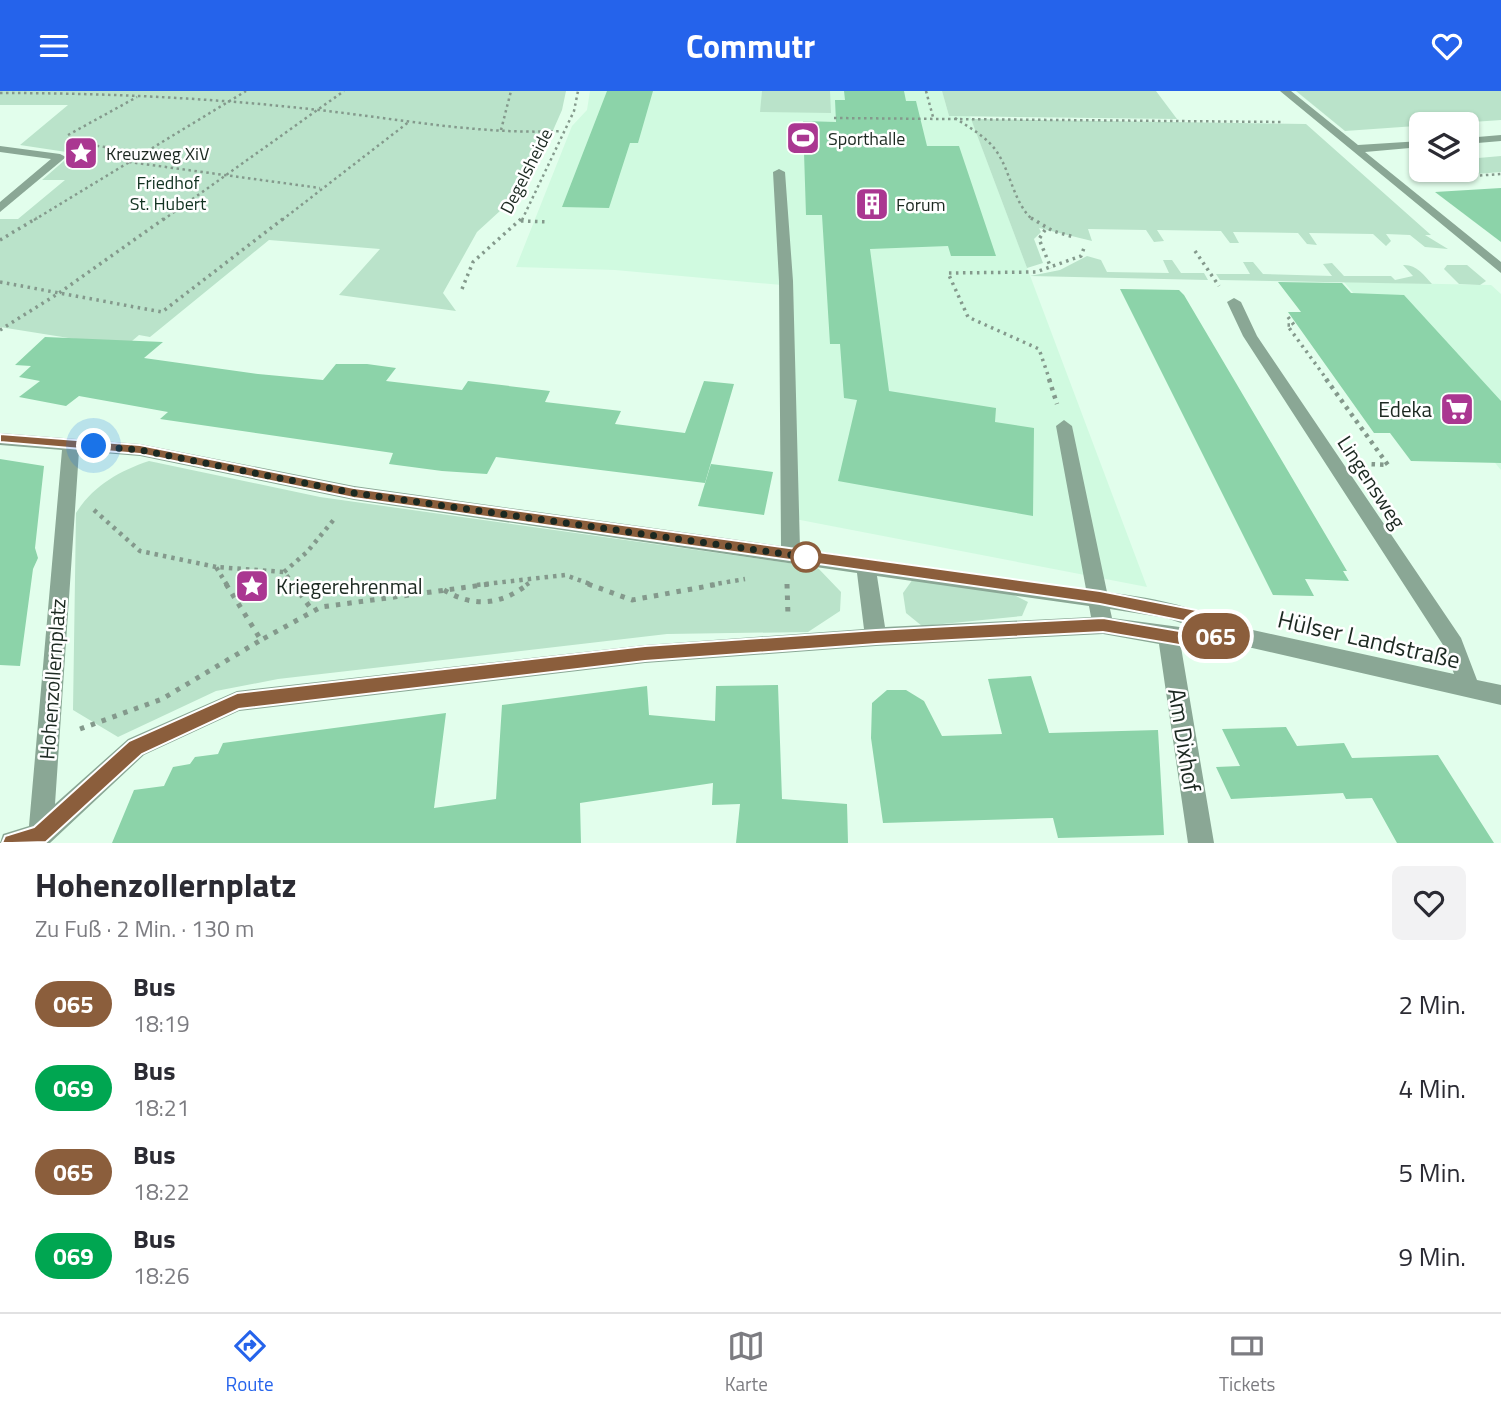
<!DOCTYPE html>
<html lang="de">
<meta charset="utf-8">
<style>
:root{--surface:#fff;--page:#f2f2f3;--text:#2b2b33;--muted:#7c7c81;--line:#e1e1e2;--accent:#2563eb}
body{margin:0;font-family:"Titillium Web",sans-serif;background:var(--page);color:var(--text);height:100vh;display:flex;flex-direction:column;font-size:26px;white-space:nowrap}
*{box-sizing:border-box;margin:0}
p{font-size:23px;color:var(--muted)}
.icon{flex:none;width:38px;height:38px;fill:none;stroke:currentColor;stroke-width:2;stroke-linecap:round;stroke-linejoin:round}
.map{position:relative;height:752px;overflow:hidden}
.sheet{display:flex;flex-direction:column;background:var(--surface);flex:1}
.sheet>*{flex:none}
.badge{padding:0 14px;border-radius:23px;font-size:24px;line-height:46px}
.fabs{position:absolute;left:1409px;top:21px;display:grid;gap:14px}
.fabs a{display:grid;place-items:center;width:70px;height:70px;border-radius:10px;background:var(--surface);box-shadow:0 2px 5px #0004;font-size:35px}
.you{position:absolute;width:35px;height:35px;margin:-18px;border:5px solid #fff;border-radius:50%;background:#1a73e8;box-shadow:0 0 0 10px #1a73e833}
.map>.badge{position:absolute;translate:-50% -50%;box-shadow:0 0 0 4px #fff}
.round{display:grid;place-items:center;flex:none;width:74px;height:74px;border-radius:10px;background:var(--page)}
.overview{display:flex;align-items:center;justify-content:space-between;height:119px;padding:0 35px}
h1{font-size:33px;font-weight:700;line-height:52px}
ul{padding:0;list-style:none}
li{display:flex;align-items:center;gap:21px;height:84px;padding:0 35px}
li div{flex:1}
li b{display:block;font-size:26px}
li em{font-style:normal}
li .badge{min-width:77px;font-weight:700;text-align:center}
header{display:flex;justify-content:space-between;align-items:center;height:91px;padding:0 35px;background:var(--accent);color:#fff;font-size:32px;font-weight:700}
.tab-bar{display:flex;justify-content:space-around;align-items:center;height:98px;border-top:2px solid var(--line);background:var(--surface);font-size:19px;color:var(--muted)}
.tab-bar a{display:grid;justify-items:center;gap:4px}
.tab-bar .on{color:var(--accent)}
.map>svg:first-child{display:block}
.built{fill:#d0fae0}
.green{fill:#bae3ca}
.building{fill:#8cd3a9}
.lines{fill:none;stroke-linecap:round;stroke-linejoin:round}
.path-far3{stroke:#84998c;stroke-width:2.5;stroke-dasharray:2.5 3.5;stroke-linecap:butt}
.path-far2{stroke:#84998c;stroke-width:3.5;stroke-dasharray:2.5 4.5;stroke-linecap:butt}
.path-far1{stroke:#84998c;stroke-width:4.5;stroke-dasharray:3.5 5;stroke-linecap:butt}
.path{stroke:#84998c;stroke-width:5;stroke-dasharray:4.5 7;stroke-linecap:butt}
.minor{fill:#8aa795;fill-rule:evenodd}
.line{fill:#8b5e3c;stroke:#fff;stroke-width:2}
.walk{stroke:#1c2921;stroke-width:7;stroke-dasharray:0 12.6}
.stop-dot{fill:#fff;stroke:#8b5e3c;stroke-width:3.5}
.labels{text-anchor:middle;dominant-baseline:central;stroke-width:5;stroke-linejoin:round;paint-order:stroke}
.far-poi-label{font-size:18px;fill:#1c2921;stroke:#fff;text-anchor:start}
.far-street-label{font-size:18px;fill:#1c2921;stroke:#fff}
.far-park-label{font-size:18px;fill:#133322;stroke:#fff}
.poi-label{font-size:21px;fill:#1c2921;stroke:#fff;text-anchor:end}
.street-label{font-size:21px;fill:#1c2921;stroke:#fff}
.near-street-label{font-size:24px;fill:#1c2921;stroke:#fff}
</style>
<header><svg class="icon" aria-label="menu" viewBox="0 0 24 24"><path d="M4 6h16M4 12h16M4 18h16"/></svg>Commutr<svg class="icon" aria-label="heart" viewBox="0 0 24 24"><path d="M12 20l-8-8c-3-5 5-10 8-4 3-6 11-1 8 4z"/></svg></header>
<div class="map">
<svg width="1501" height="752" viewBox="0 0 1501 752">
<rect width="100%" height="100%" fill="#e2feec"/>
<g class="built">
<polygon points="590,0 942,0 949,25 970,25 1147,496 795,428 782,194 615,179 516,176 572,35 587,19"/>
<polygon points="1344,191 1491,194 1501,203 1501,379"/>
</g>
<g class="green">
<polygon points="0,0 566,0 562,19 551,44 513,108 477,141 443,202 456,220 339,204 380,158 269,149 150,246 139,244 125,256 0,236 0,128 18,128 65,89 42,89 73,62 20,54 68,14 0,14"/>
<polygon points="762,0 830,0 831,22 760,21"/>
<polygon points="942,0 1156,0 1177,28 949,25"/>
<polygon points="1296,0 1501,0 1501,29 1345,40"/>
<polygon points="971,28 1306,33 1431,144 1425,144 1448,158 1425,156 1410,144 1386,143 1391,150 1386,155 1373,143 1309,142 1317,154 1307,153 1298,142 1233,141 1239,152 1230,152 1221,140 1157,139 1164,150 1154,151 1146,139 1088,138 1092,150 1039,137 1041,141 1034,148 1043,172 1027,177"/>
<polygon points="1501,65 1501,81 1452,85 1432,79 1466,79 1467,68"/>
<polygon points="1087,165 1101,169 1107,181 1169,182 1163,169 1172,169 1181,182 1204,182 1208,189 1030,185 1060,179"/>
<path d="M1243,171H1253L1263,183L1332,185L1323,173L1332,172L1344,185H1391L1395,189L1413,185L1403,174C1416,173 1424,184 1432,193L1220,189L1216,183H1250Z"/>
<polygon points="1447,174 1467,174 1486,190 1480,194 1459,193 1444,178"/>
<path d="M149,370L320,406L817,476L841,501L840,520L808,541L667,543L278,588L216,600L118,646L73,619L76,422C93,395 119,380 149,370Z"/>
<polygon points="913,488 1012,503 1028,511 1022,525 922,535 906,522 903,502"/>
</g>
<g class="building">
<polygon points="607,0 653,0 638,52 630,52 609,117 562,116"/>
<polygon points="844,0 904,0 906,10 916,10 927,55 959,55 996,165 951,165 948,155 870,158 889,300 996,317 995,331 1034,337 1033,425 838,390 857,309 844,307 840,253 830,253 822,124 806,124 803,30 836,31 835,9 845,9"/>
<polygon points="1501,97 1501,151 1435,101"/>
<polygon points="1278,191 1342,192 1351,202 1404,204 1501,310 1501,372 1411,370 1390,342 1374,342 1288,221 1301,221"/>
<polygon points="1120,198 1179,199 1184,204 1347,480 1343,480 1349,490 1305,488 1314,505 1273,504"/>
<polygon points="45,246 163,251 144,267 258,283 323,289 336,273 367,273 396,277 386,290 462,299 468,290 550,300 545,311 621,320 615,333 685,342 704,290 734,293 705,392 496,366 487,383 442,380 389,373 393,362 160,328 168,321 79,305 66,315 19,306 40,290 19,286 31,275 15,274"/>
<polygon points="0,368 44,375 35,457 38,467 33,478 20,575 0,574"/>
<polygon points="711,373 773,381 764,424 698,415"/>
<polygon points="1031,585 1049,642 1158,639 1164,744 1058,747 1053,727 883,732 871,647 872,612 887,599 906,599 924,610 942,645 1002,643 988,588"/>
<polygon points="778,594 782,708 847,713 848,752 736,752 740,713 712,714 713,692 580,712 581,752 112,752 134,699 164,695 173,676 190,673 195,666 218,663 223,652 446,622 434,717 496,708 502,614 647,595 649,624 715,630 716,595"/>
<polygon points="1286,636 1297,655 1344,652 1352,667 1438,664 1494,752 1397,752 1372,707 1346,708 1343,702 1231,708 1216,676 1240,675 1222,638"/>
</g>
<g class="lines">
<g class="path-far3">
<polyline points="926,0 933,26"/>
<path d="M0,2C106,2 213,7 319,19C400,28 480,44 562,40"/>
<polyline points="834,27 1284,31"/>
<path d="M955,27C970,37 987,46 997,61C1011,82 1014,113 1033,129"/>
<polyline points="501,39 511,0"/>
<polyline points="68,44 137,6"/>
<polyline points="79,52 143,62"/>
<polyline points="129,71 320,97"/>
<polyline points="1432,88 1501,83"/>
<polyline points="34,129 246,0"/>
<polyline points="163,129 344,0"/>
<polyline points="282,129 410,30"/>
<polyline points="522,129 574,20 578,0"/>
</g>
<g class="path-far2">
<polyline points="1031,127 1053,140 1074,146"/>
<polyline points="521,130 549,131"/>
<polyline points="1045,139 1039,148 1051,177"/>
<polyline points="0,149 37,127"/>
<polyline points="1195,160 1219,195"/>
<polyline points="0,191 162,221 284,127"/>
<polyline points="462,198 473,171 522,127"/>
<polyline points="1288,226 1294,234 1287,234 1328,290"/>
<polyline points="0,239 59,202 165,127"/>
<polyline points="1050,290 1039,258 968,226 948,182 1036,181 1081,165 1084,157"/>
</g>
<g class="path-far1">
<polyline points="1049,288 1057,313"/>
<polyline points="1326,288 1388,374 1369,373"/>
<polyline points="94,419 140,460 216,476"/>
<polyline points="284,481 307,461 336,426"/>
<polyline points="227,494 216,476 284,481 294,494"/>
<polyline points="477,494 565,484 593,494"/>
<polyline points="526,494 532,490"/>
<polyline points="710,494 745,488"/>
</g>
<g class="path">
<polyline points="226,493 261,549 321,516 490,493"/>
<polyline points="293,493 312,519"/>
<polyline points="588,493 632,509 719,493"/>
<polyline points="787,493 788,525"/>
<path d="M444,499C474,517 501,514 528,493"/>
<polyline points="80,638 162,608 261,549"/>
</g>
<g class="minor">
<polygon points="1280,0 1291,0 1358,54 1421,50 1421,56 1365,61 1501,171 1501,182"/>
<polygon points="1501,44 1501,50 1466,53 1466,47"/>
<polygon points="0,55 60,63 66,66 0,121 0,111 51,68 0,61"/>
<path d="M779,78L785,81L793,190L800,458L1086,498L1056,335L1064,329L1072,335L1107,501C1151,507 1190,513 1230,534L1454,583L1445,557L1243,245L1227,211L1234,207L1241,211L1257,245L1461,547L1477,589L1501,594V614L1226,551L1197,559L1181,556L1214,752H1188L1159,553L1103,543L876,555L645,572L239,620L144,664L50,752H0L3,743L29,735L62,359L0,354V342L140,353L354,395L781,455L779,190L773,81ZM79,360L140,365L354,409L857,482L864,538L645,554L237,600L128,648L55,713ZM877,485L1089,515L1091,526L885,536ZM1110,518L1166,527L1202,539L1112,527Z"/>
</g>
</g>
<polygon class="line" points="0,343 140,354 354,397 1100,500 1196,519 1232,537 1234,542 1232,547 1197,557 1103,541 876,553 645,570 239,618 142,663 46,751 12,752 2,752 5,745 34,736 129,650 237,602 645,555 876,539 1103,527 1197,543 1207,540 1193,532 1100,513 354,407 140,363 0,351"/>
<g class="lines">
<polyline class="walk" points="94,355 140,359 354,402 813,467 806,466"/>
</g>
<defs>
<g id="stadium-square" transform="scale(1.75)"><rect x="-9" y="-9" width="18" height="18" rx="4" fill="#aa3791" stroke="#fff"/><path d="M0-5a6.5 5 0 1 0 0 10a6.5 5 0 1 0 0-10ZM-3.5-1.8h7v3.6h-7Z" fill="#fff"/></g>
<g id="sight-square" transform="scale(1.75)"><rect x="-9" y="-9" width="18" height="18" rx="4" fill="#aa3791" stroke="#fff"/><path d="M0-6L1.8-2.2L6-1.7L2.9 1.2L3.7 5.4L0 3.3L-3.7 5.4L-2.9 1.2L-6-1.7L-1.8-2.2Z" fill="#fff"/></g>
<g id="building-square" transform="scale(1.75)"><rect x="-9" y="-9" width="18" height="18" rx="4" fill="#aa3791" stroke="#fff"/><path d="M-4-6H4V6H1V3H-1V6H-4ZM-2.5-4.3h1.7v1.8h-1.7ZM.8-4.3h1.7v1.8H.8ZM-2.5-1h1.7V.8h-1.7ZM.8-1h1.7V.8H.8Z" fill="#fff"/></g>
<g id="supermarket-square" transform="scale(1.75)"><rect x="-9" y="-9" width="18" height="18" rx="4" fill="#aa3791" stroke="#fff"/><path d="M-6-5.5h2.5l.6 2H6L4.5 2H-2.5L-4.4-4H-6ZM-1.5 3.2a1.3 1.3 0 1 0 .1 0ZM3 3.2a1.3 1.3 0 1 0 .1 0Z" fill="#fff"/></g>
</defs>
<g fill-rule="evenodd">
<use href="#stadium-square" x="803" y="47"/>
<use href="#sight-square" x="81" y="62"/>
<use href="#building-square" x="872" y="113"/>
<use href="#supermarket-square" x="1457" y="318"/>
<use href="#sight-square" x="252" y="495"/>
</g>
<circle class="stop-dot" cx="806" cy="466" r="14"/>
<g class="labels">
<g class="far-poi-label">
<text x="828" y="47">Sporthalle</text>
<text x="106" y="62">Kreuzweg XiV</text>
<text x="896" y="113">Forum</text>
</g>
<g class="far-street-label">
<text transform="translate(526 80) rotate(-63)">Degelsheide</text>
</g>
<g class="far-park-label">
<text x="168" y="91">Friedhof<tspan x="168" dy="21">St. Hubert</tspan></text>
</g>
<g class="poi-label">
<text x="1432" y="318">Edeka</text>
<text x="276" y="495" text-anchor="start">Kriegerehrenmal</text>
</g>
<g class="street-label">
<text transform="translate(1372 391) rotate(57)">Lingensweg</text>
<text transform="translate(52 588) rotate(-86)">Hohenzollernplatz</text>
</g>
<g class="near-street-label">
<text transform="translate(1369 548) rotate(13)">Hülser Landstraße</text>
<text transform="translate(1185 649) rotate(81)">Am Dixhof</text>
</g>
</g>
</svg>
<div class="fabs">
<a><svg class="icon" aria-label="layers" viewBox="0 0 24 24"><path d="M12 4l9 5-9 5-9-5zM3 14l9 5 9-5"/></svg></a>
</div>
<div class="you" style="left:94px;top:355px"></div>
<b class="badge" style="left:1216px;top:545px;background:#8b5e3c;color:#fff">065</b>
</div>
<section class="sheet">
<div class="overview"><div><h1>Hohenzollernplatz</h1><p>Zu Fuß · 2 Min. · 130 m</p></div><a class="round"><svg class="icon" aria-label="heart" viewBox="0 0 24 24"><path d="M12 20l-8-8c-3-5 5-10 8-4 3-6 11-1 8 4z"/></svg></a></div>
<ul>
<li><span class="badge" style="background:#8b5e3c;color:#fff">065</span><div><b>Bus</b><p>18:19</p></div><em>2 Min.</em></li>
<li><span class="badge" style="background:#00a651;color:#fff">069</span><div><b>Bus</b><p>18:21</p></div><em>4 Min.</em></li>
<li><span class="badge" style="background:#8b5e3c;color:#fff">065</span><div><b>Bus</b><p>18:22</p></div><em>5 Min.</em></li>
<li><span class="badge" style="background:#00a651;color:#fff">069</span><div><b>Bus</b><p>18:26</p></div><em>9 Min.</em></li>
</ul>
</section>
<nav class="tab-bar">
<a class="on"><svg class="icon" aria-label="directions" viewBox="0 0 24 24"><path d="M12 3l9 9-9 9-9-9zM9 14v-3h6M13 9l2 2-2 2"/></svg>Route</a>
<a><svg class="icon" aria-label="map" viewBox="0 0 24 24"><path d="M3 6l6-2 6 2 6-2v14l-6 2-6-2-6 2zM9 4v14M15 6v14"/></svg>Karte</a>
<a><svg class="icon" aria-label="tickets" viewBox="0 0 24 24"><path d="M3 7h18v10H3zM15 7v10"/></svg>Tickets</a>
</nav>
